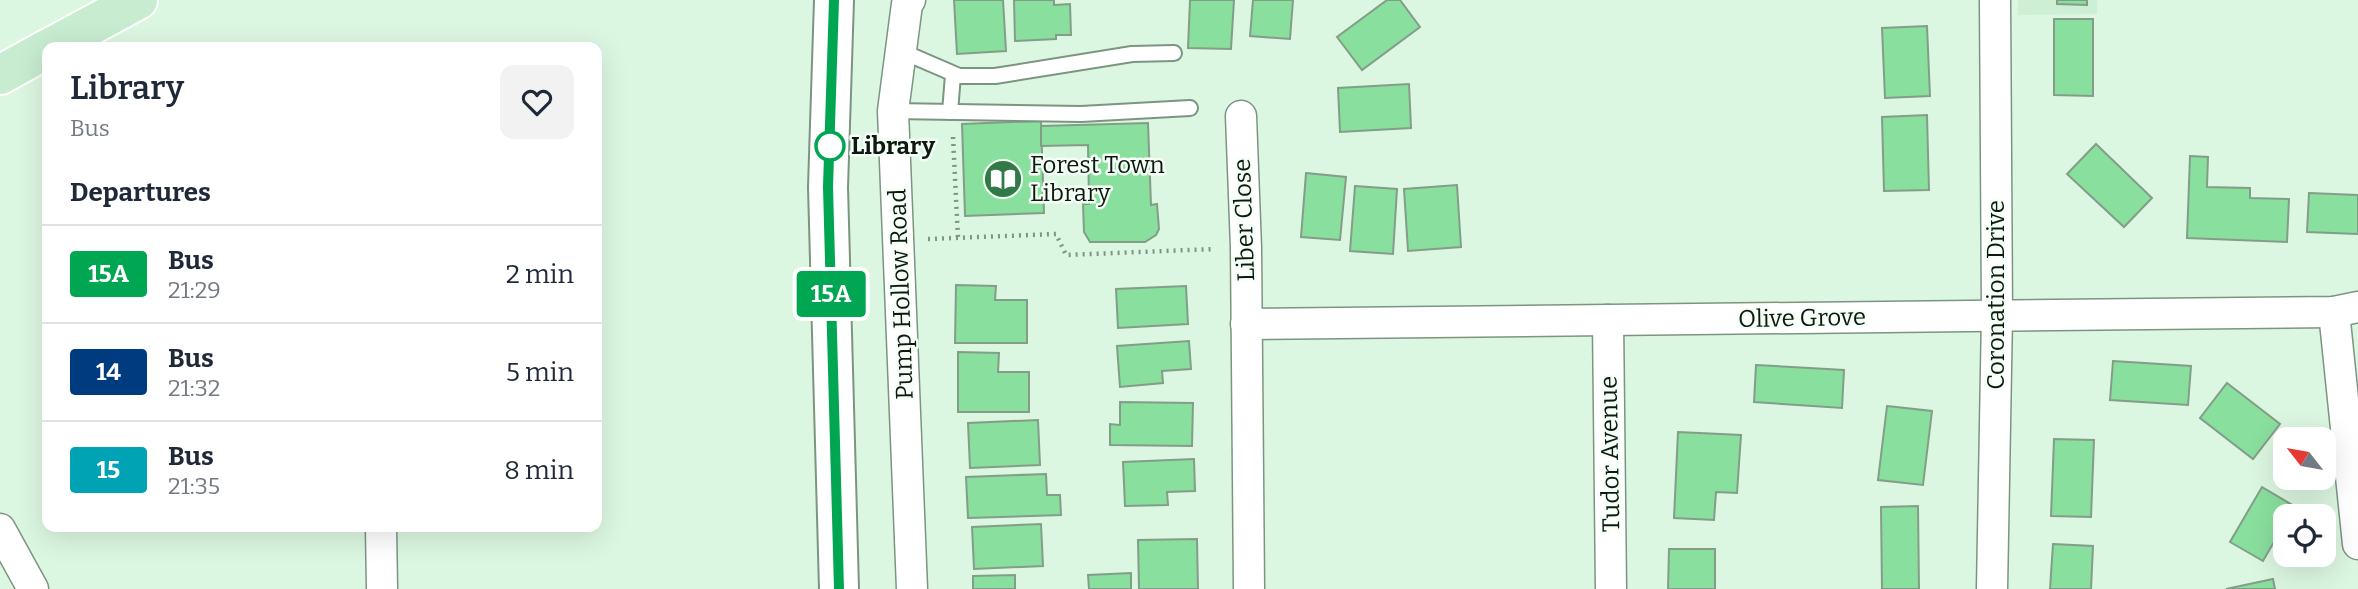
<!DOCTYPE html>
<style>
:root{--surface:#fff;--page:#f2f2f3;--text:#1f2937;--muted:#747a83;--line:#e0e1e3}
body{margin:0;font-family:Bitter,serif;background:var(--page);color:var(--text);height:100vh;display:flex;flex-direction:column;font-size:26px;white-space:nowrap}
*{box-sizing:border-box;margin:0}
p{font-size:23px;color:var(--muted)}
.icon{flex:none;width:38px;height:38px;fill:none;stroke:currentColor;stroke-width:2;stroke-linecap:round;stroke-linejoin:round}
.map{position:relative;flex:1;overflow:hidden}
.drawer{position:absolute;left:42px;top:42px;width:560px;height:490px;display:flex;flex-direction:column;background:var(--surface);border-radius:14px;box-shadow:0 7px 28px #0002}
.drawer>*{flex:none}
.badge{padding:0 14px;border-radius:5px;font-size:24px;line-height:46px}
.needle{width:46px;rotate:301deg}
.fabs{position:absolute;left:2273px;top:427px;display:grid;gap:14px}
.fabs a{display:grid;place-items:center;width:63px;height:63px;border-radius:14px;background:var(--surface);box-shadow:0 7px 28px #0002;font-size:35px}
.map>.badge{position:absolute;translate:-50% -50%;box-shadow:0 0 0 4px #fff}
h2{padding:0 28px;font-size:26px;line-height:63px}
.round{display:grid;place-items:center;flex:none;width:74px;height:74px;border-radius:14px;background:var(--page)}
.head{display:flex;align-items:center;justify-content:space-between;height:119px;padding:0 28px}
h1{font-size:33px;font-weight:600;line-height:52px}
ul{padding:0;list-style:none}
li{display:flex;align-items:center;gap:21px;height:98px;padding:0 28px;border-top:2px solid var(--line)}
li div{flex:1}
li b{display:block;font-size:26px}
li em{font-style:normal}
li .badge{min-width:77px;font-weight:700;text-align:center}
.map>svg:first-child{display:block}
.built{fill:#cdefd3}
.building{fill:#89df9e;stroke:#849d89;stroke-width:2}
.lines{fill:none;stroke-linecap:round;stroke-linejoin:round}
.lane-casing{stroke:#7c9581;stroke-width:18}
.street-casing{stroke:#7c9581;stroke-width:33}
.secondary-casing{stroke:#7c9581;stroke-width:42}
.primary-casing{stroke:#fff;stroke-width:42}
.path{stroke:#809384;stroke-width:4.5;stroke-dasharray:2 5;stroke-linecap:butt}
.lane{stroke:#fff;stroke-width:14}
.street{stroke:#fff;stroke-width:30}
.secondary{stroke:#fff;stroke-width:38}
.primary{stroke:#c7ecd0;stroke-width:38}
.line-casing{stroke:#fff;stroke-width:16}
.line{stroke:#00a651;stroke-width:10}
.stop-dot{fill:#fff;stroke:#00a651;stroke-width:3.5}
.labels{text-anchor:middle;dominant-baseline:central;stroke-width:5;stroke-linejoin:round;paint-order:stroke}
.stop-label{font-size:24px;font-weight:bold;fill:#0e1810;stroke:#f4fff6;text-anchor:start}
.poi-label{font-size:24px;fill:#0e1810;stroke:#f4fff6;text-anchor:start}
.street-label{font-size:24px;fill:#0e1810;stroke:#f4fff6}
</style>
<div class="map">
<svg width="2358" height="589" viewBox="0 0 2358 589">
<rect width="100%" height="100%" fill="#dcf7e1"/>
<polygon class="built" points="2018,0 2097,0 2097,14 2018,15"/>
<g class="building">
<polygon points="954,0 1003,0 1006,51 957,54"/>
<polygon points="1014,0 1054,0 1054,5 1070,4 1071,35 1056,35 1056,39 1015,41"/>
<polygon points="1190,0 1234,0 1231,49 1188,48"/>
<polygon points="1253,0 1293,0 1290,39 1250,36"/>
<polygon points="1387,0 1400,0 1420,27 1362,70 1337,37"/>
<polygon points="2057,0 2087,0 2087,5 2057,4"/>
<polygon points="2054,19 2093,19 2093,96 2054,95"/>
<polygon points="1927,26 1930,96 1885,98 1882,28"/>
<polygon points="1409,84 1411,128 1340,132 1338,88"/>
<polygon points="1927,115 1929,190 1884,191 1882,117"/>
<polygon points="1041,121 1044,213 965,216 962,124"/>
<polygon points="1148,123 1151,205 1157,204 1159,229 1156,235 1145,242 1090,242 1084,232 1083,204 1089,204 1088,145 1041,146 1041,126"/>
<polygon points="2096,144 2152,198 2124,227 2067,174"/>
<polygon points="2190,156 2208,157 2207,187 2250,188 2250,198 2289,199 2287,242 2187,238"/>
<polygon points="1306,173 1346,177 1340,240 1301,237"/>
<polygon points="1457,185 1461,247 1408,251 1404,189"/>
<polygon points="1355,186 1397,189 1393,254 1350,251"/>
<polygon points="2309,193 2358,195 2358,234 2307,232"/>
<polygon points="956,285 996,286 995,300 1027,300 1027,343 955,343"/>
<polygon points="1186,286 1188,324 1118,328 1116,289"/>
<polygon points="1189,341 1191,369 1162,371 1163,383 1120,387 1117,346"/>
<polygon points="958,352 999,353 998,372 1029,372 1029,412 958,412"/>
<polygon points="2113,361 2191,366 2188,405 2110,400"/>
<polygon points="1756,365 1844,370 1842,408 1754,402"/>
<polygon points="2227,383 2280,424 2253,459 2200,418"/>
<polygon points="1120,402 1193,403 1192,446 1110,445 1110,424 1120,425"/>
<polygon points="1887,406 1932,411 1923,485 1878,480"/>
<polygon points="1038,420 1040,465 970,468 968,423"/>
<polygon points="1678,432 1741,435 1737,493 1716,492 1714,520 1674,518"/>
<polygon points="2054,439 2094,440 2091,517 2051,516"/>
<polygon points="1194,459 1195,491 1167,492 1168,505 1125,506 1123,462"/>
<polygon points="1046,474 1047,495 1060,495 1061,515 968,518 966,477"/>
<polygon points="2262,487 2294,506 2286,516 2286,521 2263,561 2230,542"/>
<polygon points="1918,506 1919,589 1882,589 1881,507"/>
<polygon points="1041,524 1043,566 974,569 972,527"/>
<polygon points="1197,539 1198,589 1139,589 1138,540"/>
<polygon points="2053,544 2093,546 2091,589 2050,589"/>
<polygon points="1669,549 1715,549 1715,589 1668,589"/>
<polygon points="1131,573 1131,589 1089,589 1088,575"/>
<polygon points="1015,575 1015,589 973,589 973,576"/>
<polygon points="2273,579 2275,589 2226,589"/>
</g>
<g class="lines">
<g class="lane-casing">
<g id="lane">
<polyline points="901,51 959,76 995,76 1132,54 1174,53"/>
<polyline points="893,111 1081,114 1190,108"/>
<polyline points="950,112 953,75"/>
</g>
</g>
<g class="street-casing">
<g id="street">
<polyline points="910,0 907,4 893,111 912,589"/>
<polyline points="1241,116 1246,248 1249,589"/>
<polyline points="2334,312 2358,544"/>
<polyline points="1608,320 1611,589"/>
<polyline points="1246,324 2334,312 2358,307"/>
<polyline points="381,527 382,589"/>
<polyline points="0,529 33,589"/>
<polyline points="1992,589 1997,315 1995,0"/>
</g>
</g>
<g class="secondary-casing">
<polyline id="secondary" points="834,0 828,187 839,589"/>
</g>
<g class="primary-casing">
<g id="primary">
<polyline points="51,47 138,0"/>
<polyline points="0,75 47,49"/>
</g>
</g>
<g class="path">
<polyline points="953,137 958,238"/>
<polyline points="928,239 1056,234 1066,255 1214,249"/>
</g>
<use href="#lane" class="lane"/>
<use href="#street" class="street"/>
<use href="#secondary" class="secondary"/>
<use href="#primary" class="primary"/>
</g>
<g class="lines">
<g class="line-casing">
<polyline id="line" points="834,0 828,187 839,589"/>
</g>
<use href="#line" class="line"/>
</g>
<defs>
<g id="library-disc" transform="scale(2.0125)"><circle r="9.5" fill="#317a47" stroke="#f4fff6"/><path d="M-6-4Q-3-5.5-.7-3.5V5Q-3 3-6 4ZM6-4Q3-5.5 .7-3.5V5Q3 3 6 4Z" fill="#fff"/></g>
</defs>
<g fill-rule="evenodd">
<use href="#library-disc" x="1003" y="179"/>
</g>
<circle class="stop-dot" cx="830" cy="146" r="14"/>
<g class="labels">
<g class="stop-label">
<text x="851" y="146">Library</text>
</g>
<g class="poi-label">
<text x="1030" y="165">Forest Town<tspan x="1030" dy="28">Library</tspan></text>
</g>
<g class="street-label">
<text transform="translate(1244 220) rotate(-92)">Liber Close</text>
<text transform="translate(901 294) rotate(-92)">Pump Hollow Road</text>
<text transform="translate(1996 295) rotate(-90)">Coronation Drive</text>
<text transform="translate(1802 318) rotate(-1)">Olive Grove</text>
<text transform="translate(1610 454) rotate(-91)">Tudor Avenue</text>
</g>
</g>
</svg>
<div class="fabs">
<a><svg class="needle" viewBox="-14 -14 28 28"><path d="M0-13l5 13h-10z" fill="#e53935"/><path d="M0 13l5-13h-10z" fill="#747a83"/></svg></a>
<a><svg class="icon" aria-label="locate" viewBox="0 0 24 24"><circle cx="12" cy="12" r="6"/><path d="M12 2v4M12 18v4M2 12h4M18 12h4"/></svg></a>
</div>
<b class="badge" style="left:831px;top:294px;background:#00a651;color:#fff">15A</b>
<section class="drawer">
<div class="head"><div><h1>Library</h1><p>Bus</p></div><a class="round"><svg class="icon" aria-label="heart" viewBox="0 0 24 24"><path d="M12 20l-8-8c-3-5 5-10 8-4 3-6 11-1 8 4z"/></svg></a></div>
<h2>Departures</h2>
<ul>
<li><span class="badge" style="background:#00a651;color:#fff">15A</span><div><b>Bus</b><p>21:29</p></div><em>2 min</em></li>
<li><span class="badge" style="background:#003b80;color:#fff">14</span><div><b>Bus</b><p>21:32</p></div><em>5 min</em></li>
<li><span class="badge" style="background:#00a3b4;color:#fff">15</span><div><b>Bus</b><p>21:35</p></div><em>8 min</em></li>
</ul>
</section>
</div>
